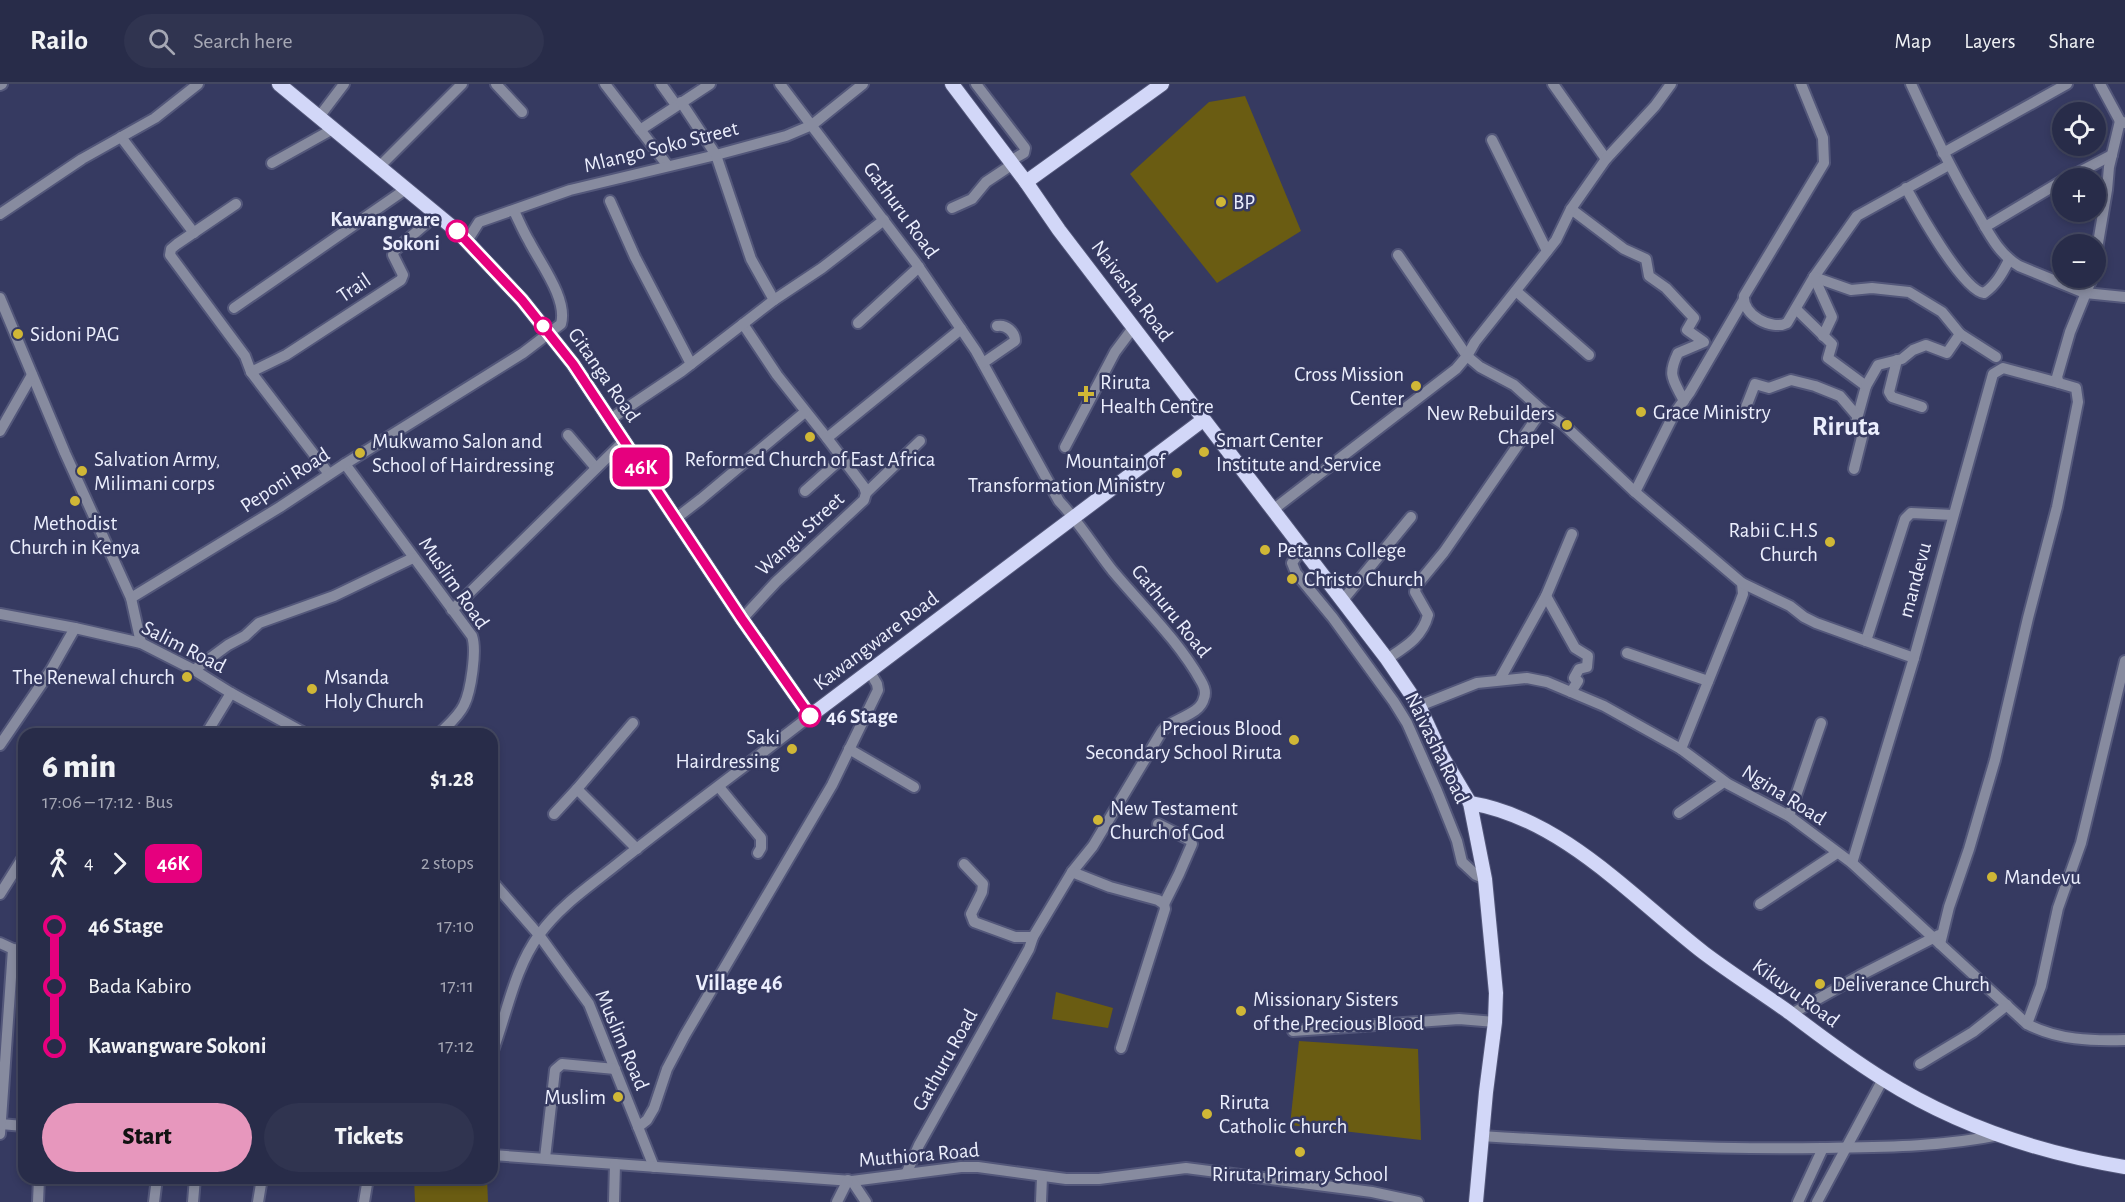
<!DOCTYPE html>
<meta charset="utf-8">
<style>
:root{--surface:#282c49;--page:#303450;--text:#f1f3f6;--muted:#a5a7b4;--line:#444861;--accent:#e797bd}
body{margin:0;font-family:"Alegreya Sans",sans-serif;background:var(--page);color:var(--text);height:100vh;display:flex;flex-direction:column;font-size:22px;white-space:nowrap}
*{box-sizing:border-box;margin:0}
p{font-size:20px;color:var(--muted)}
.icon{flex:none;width:33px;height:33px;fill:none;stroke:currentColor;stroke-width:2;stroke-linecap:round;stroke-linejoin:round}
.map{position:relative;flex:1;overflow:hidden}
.panel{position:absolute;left:18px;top:644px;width:480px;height:456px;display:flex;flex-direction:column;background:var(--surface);border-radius:18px;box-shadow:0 3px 9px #0003,0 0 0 2px var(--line)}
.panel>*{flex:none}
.badge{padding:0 12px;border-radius:9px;font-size:21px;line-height:39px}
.controls{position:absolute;left:2052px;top:18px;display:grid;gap:12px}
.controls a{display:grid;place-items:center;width:54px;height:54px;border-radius:50%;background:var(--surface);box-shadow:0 3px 9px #0003,0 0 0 2px var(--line);font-size:30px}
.map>.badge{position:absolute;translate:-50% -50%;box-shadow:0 0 0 3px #fff}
.legs{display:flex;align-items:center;gap:9px;height:66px;padding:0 24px;font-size:20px}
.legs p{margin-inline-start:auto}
.overview{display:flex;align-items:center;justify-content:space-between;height:102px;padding:0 24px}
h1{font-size:33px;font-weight:800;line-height:45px}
.button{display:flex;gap:12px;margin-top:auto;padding:12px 24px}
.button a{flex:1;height:69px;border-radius:36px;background:var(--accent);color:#111;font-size:24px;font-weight:800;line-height:69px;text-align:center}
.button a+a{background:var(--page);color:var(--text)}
ul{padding:0 24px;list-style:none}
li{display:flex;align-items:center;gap:21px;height:60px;font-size:22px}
li i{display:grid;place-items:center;width:9px;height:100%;margin:0 8px;background:currentColor}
li i::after{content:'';width:15px;height:15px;margin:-8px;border:4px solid;border-radius:50%;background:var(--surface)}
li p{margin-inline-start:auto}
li:first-child i{background:linear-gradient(#0000 50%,currentColor 0)}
li:last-child i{background:linear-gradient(currentColor 50%,#0000 0)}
header{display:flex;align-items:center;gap:36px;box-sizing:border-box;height:84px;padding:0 30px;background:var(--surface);border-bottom:2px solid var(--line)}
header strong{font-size:28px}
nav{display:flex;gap:33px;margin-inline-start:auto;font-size:21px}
.search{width:420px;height:54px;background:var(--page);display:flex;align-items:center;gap:15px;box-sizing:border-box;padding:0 21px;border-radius:33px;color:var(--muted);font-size:22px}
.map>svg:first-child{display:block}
.green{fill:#6a5c12}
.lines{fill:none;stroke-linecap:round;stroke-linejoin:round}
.minor-casing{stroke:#53577a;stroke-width:14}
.major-casing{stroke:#53577a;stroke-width:16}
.minor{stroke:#878b9f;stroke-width:10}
.major{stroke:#d2d7f8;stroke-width:14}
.line-1-casing{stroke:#fff;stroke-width:14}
.line-1{stroke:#e6007e;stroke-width:9}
.poi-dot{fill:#d0b736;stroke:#363a61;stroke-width:2}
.stop-1-dot{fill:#fff;stroke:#e6007e;stroke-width:3}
.labels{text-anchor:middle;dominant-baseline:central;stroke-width:5;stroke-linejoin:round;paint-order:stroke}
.street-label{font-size:21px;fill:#ebeefd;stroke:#363a61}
.poi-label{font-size:21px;fill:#ebeefd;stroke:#363a61;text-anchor:start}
.stop-label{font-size:21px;font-weight:bold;fill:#ebeefd;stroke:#363a61;text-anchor:end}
.neighbourhood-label{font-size:22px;font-weight:bold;fill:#ebeefd;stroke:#363a61}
.district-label{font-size:27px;font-weight:bold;fill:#ebeefd;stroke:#363a61}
</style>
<header>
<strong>Railo</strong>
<div class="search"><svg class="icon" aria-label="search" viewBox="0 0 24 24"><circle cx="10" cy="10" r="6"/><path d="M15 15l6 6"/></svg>Search here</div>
<nav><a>Map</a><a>Layers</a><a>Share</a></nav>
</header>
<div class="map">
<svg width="2125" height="1118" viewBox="0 0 2125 1118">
<rect width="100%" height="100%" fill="#363a61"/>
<g class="green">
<polygon points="1245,12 1301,147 1217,199 1130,90 1209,18"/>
<polygon points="1056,908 1113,924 1108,944 1052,935"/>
<polygon points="1299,957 1418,965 1421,1056 1290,1041"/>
<polygon points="414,1094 487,1094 488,1118 415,1118"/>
</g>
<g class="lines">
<g class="minor-casing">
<g id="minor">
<polyline points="496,0 522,28"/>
<polyline points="605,0 668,82"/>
<polyline points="661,0 676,21"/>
<path d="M780,0L916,179L976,267L1059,417C1079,438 1094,463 1112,486C1142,522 1178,556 1201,597C1204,602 1206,609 1204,614C1200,632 1172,634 1162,647L1093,762L1072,788L1033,853L1029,865L919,1061L906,1090"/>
<polyline points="976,0 1025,64 1024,69 1010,77"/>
<polyline points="1553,0 1606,75"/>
<path d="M1801,0L1823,54L1824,79L1744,212C1742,231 1772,247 1787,239L1814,193L1857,132L1949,81"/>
<path d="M1911,0C1931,43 1950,84 1974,124C1987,145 1997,169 2019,182L2085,209L2125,213"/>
<polyline points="2100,0 2120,37 2125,39"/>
<polyline points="0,1 2,0"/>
<polyline points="319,33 344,0"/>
<polyline points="640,46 710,0"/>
<polyline points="121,53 194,149"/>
<polyline points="1492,56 1547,167"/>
<polyline points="1943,69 2067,0"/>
<polyline points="272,79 333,45"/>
<polyline points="380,82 462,0"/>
<polyline points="2068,94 2112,71"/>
<path d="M1906,104C1917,124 1963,207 1984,209C1996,201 2003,188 2009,176"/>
<polyline points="610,117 635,173 691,280"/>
<polyline points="236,120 177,160 171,165 170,171 245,272 251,288 329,390"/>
<polyline points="952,124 972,115 986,98 1013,80"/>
<path d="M1571,125L1624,165L1646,175L1649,192L1666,204L1694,234L1687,246L1704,258L1678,269C1667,292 1673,295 1684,317"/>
<polyline points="0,130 82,75 155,34 198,0"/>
<polyline points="1985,143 2062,97"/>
<polyline points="467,157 479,138 570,106 716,71 786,52 812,41 863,0"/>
<polyline points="1398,171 1467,272 1480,283 1514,301 1542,326 1563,340 1635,408 1742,499 1743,510 1740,518 1681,665"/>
<polyline points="2096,171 2107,106 2109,83 2120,37"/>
<polyline points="1814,193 1851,206 1872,204 1909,208 1942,228 1960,250"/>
<polyline points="1814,193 1832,233 1823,252"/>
<polyline points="1516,207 1589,271"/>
<polyline points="0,214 65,369 131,514 141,559"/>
<polyline points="774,216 822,184 884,136"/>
<polyline points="234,224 406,105"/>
<polyline points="1796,225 1832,260 1828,274 1866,302 1855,342 1862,353 1854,385"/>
<polyline points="858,239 919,183"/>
<polyline points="743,240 777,291 827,354"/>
<polyline points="1897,276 1889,308 1892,313 1922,323"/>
<path d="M983,279L1015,257C1015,248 1006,240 997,242"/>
<polyline points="251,288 286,271 401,196 403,191 393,171 394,167 436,131"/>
<polyline points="1866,302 1878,281 1902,275 1913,266 1926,261 1947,269 1960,250 1996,273"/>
<polyline points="1746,323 1755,300 1769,304 1791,296 1815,302 1840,312 1858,333"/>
<polyline points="609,336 682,287 774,216 751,175 716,71 681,18"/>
<polyline points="0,347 32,291"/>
<polyline points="568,351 596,384"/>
<polyline points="1065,363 1115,268 1133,244"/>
<path d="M345,380L472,552C477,566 471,607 464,621C459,632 448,641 439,650"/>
<polyline points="805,407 842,374"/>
<polyline points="1635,408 1674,330 1690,308 1743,217"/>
<polyline points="866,409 920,357"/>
<polyline points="1274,425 1456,285 1467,272 1475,258 1556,156 1571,125 1606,75 1655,22 1671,0"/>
<polyline points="675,435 701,415 805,328"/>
<polyline points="1304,466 1296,473 1292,479 1296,489 1333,534 1394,618 1407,639 1437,707 1457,757 1462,778 1476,791 1485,795"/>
<polyline points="1742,499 1790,522 1804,533 1816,539 1866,557 1905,435 1911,429 1953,431"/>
<polyline points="1546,512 1575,564 1588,572 1587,583 1579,585 1574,594 1578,597 1571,608"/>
<path d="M131,514L280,423L345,380L523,269L561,240C568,215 540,179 529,157C523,147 519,137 514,127"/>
<polyline points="1342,517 1411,433"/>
<polyline points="452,526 624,357"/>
<polyline points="0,530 75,544 141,559 194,586 231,609 306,650"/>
<polyline points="742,535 776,498 864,416 866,409 864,403 827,354 961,245"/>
<polyline points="1866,557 1914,574"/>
<polyline points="1627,569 1708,597"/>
<path d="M1387,575C1405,563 1422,554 1428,531L1415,508L1416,502L1444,468L1542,326"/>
<polyline points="194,586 228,561 245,552 259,539 334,512 413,474"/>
<polyline points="1500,595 1546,512 1572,450"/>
<path d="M1419,622L1477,599L1527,594L1547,598L1604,622L1681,665L1728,700L1789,732L1852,779L2027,940C2058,956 2091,957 2125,956"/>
<polyline points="206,650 231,609"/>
<polyline points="0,661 51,586 75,544"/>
<polyline points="849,665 914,703"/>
<polyline points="719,703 761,754 761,764 758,769"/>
<polyline points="577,705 633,639"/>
<polyline points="1679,729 1724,698"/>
<polyline points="554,730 577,705 637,765"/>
<polyline points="1789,732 1821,639"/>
<polyline points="1158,740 1190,756 1192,760 1179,790 1164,820"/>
<polyline points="1852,779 1914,574 1993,290 2003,284 2059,299"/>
<polyline points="964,780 983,800 982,808 971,830 974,838 1015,853 1033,853"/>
<polyline points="1072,788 1110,803 1158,816 1164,820 1165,825 1121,964"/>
<polyline points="492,797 539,851 589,920 654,1083"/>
<polyline points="0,810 24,772"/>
<polyline points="1760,820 1837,769"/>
<polyline points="0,859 13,865 24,866"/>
<polyline points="1940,860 1949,823 1969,765 1995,676 2028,534 2057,423 2078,318 2076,304 2059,299 2057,293 2070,248 2092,194"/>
<polyline points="1791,930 1859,892 1939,851"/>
<polyline points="2027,940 2041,902 2058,824 2081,759 2125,577"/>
<polyline points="1293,947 1459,935 1495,938"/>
<path d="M492,969C507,930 514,885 539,851C560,821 593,800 621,777C683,728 747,681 810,632"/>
<polyline points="1920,980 1973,948 2007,921"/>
<polyline points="0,1040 24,1042"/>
<polyline points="638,1043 647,1036 654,1024 667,985 685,951 832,701 878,606 877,600 870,588"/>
<polyline points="0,1050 13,865"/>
<path d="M1481,1052C1595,1059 1709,1066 1822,1064C1882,1063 1941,1063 1999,1051"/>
<polyline points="492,1071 852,1097 961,1083 978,1083 1066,1095 1099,1095 1186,1084 1372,1108 1418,1118"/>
<polyline points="545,1074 555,986 562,980 615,985"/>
<polyline points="852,1097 866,1118"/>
<polyline points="38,1118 39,1094"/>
<polyline points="154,1118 157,1094"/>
<polyline points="193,1118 195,1094"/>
<polyline points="258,1118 262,1094"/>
<polyline points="364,1118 368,1094"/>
<polyline points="614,1118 615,1080"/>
<polyline points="837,1118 848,1096"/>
<polyline points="1041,1118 1042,1093"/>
<polyline points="1798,1118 1823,1064"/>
<polyline points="1817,1118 1883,995"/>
</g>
</g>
<g class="major-casing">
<g id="major">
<polyline points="279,0 457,147 522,216 573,280 742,535 810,632 1203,336"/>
<polyline points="952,0 1026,98 1059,146 1387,575 1419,622 1442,672 1470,719 1485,795 1496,909 1495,938 1486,1008 1476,1118"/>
<polyline points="1026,98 1162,0"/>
<path d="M1470,719C1562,734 1633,814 1704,869C1732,890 1762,909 1790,929C1820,952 1851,975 1883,995C1956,1041 2040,1069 2125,1083"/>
</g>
</g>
<use href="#minor" class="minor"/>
<use href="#major" class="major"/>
</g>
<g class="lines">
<g class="line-1-casing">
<polyline id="line-1" points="457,147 522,216 573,280 742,535 810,632"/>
</g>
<use href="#line-1" class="line-1"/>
</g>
<g class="poi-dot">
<circle cx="1221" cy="118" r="6"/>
<circle cx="18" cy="250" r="6"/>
<circle cx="1416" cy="302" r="6"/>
<path d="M1083 301h6v6h6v6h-6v6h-6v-6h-6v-6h6z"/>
<circle cx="1641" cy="328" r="6"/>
<circle cx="1567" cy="341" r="6"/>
<circle cx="810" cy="353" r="6"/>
<circle cx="1204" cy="368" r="6"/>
<circle cx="360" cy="369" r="6"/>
<circle cx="82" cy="387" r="6"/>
<circle cx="1177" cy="389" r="6"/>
<circle cx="75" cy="417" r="6"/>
<circle cx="1830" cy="458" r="6"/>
<circle cx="1265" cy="466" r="6"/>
<circle cx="1292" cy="495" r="6"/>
<circle cx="187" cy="593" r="6"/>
<circle cx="312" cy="605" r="6"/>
<circle cx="1294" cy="656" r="6"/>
<circle cx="792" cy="665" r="6"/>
<circle cx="1098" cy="736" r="6"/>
<circle cx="1992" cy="793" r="6"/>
<circle cx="1820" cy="900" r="6"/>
<circle cx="1241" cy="927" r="6"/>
<circle cx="618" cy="1013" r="6"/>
<circle cx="1207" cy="1030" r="6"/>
<circle cx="1300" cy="1068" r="6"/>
</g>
<g class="stop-1-dot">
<circle cx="457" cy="147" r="10"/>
<circle cx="543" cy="242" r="8"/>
<circle cx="810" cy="632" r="10"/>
</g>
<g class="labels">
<g class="street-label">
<text transform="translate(661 63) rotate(-14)">Mlango Soko Street</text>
<text transform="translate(901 126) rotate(54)">Gathuru Road</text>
<text transform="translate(354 204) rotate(-34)">Trail</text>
<text transform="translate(1132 207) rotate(53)">Naivasha Road</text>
<text transform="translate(604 291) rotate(55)">Gitanga Road</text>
<text transform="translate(285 396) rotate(-33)">Peponi Road</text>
<text transform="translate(800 450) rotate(-43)">Wangu Street</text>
<text transform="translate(1915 496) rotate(-75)">mandevu</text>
<text transform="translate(454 499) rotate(55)">Muslim Road</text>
<text transform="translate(1171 527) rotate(51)">Gathuru Road</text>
<text transform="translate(876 557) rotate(-37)">Kawangware Road</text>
<text transform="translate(184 563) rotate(27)">Salim Road</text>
<text transform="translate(1437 664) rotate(64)">Naivasha Road</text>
<text transform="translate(1784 711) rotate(32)">Ngina Road</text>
<text transform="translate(1796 909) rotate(36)">Kikuyu Road</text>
<text transform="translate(622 956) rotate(67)">Muslim Road</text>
<text transform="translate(945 976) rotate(-61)">Gathuru Road</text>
<text transform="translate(919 1071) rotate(-5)">Muthiora Road</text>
</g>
<g class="poi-label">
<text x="1233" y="118">BP</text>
<text x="30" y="250">Sidoni PAG</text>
<text x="1404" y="290" text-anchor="end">Cross Mission<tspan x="1404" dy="24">Center</tspan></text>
<text x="1100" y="298">Riruta<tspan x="1100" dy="24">Health Centre</tspan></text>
<text x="1653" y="328">Grace Ministry</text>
<text x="1555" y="329" text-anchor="end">New Rebuilders<tspan x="1555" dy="24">Chapel</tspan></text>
<text x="1216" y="356">Smart Center<tspan x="1216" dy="24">Institute and Service</tspan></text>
<text x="372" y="357">Mukwamo Salon and<tspan x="372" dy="24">School of Hairdressing</tspan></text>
<text x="94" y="375">Salvation Army,<tspan x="94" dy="24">Milimani corps</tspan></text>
<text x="810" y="375" text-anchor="middle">Reformed Church of East Africa</text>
<text x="1165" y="377" text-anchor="end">Mountain of<tspan x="1165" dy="24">Transformation Ministry</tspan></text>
<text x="75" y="439" text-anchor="middle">Methodist<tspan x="75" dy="24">Church in Kenya</tspan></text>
<text x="1818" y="446" text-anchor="end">Rabii C.H.S<tspan x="1818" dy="24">Church</tspan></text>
<text x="1277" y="466">Petanns College</text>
<text x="1304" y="495">Christo Church</text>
<text x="175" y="593" text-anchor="end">The Renewal church</text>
<text x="324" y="593">Msanda<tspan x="324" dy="24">Holy Church</tspan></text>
<text x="1282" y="644" text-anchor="end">Precious Blood<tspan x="1282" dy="24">Secondary School Riruta</tspan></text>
<text x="780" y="653" text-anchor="end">Saki<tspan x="780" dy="24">Hairdressing</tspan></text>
<text x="1110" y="724">New Testament<tspan x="1110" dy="24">Church of God</tspan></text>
<text x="2004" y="793">Mandevu</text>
<text x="1832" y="900">Deliverance Church</text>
<text x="1253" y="915">Missionary Sisters<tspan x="1253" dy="24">of the Precious Blood</tspan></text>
<text x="606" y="1013" text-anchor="end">Muslim</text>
<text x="1219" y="1018">Riruta<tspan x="1219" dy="24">Catholic Church</tspan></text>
<text x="1300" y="1090" text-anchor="middle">Riruta Primary School</text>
</g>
<g class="stop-label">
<text x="440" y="135">Kawangware<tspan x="440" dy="24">Sokoni</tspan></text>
<text x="826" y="632" text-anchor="start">46 Stage</text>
</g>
<g class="neighbourhood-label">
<text x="739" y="899">Village 46</text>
</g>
<g class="district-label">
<text x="1846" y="342">Riruta</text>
</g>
</g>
</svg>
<div class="controls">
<a><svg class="icon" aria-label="locate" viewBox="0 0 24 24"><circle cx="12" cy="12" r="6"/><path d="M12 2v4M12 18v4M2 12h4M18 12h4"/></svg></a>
<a>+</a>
<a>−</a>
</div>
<b class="badge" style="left:641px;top:383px;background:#e6007e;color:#fff">46K</b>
<section class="panel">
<div class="overview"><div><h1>6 min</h1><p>17:06 – 17:12 · Bus</p></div><b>$1.28</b></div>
<div class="legs"><svg class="icon" aria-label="walk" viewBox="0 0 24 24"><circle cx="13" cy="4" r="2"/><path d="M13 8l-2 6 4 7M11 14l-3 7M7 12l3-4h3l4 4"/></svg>4<svg class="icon" aria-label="forward" viewBox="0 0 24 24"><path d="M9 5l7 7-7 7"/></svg><b class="badge" style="background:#e6007e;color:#fff">46K</b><p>2 stops</p></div>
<ul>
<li><i style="color:#e6007e"></i><b>46 Stage</b><p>17:10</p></li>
<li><i style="color:#e6007e"></i><span>Bada Kabiro</span><p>17:11</p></li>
<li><i style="color:#e6007e"></i><b>Kawangware Sokoni</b><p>17:12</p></li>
</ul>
<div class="button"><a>Start</a><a>Tickets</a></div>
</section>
</div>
